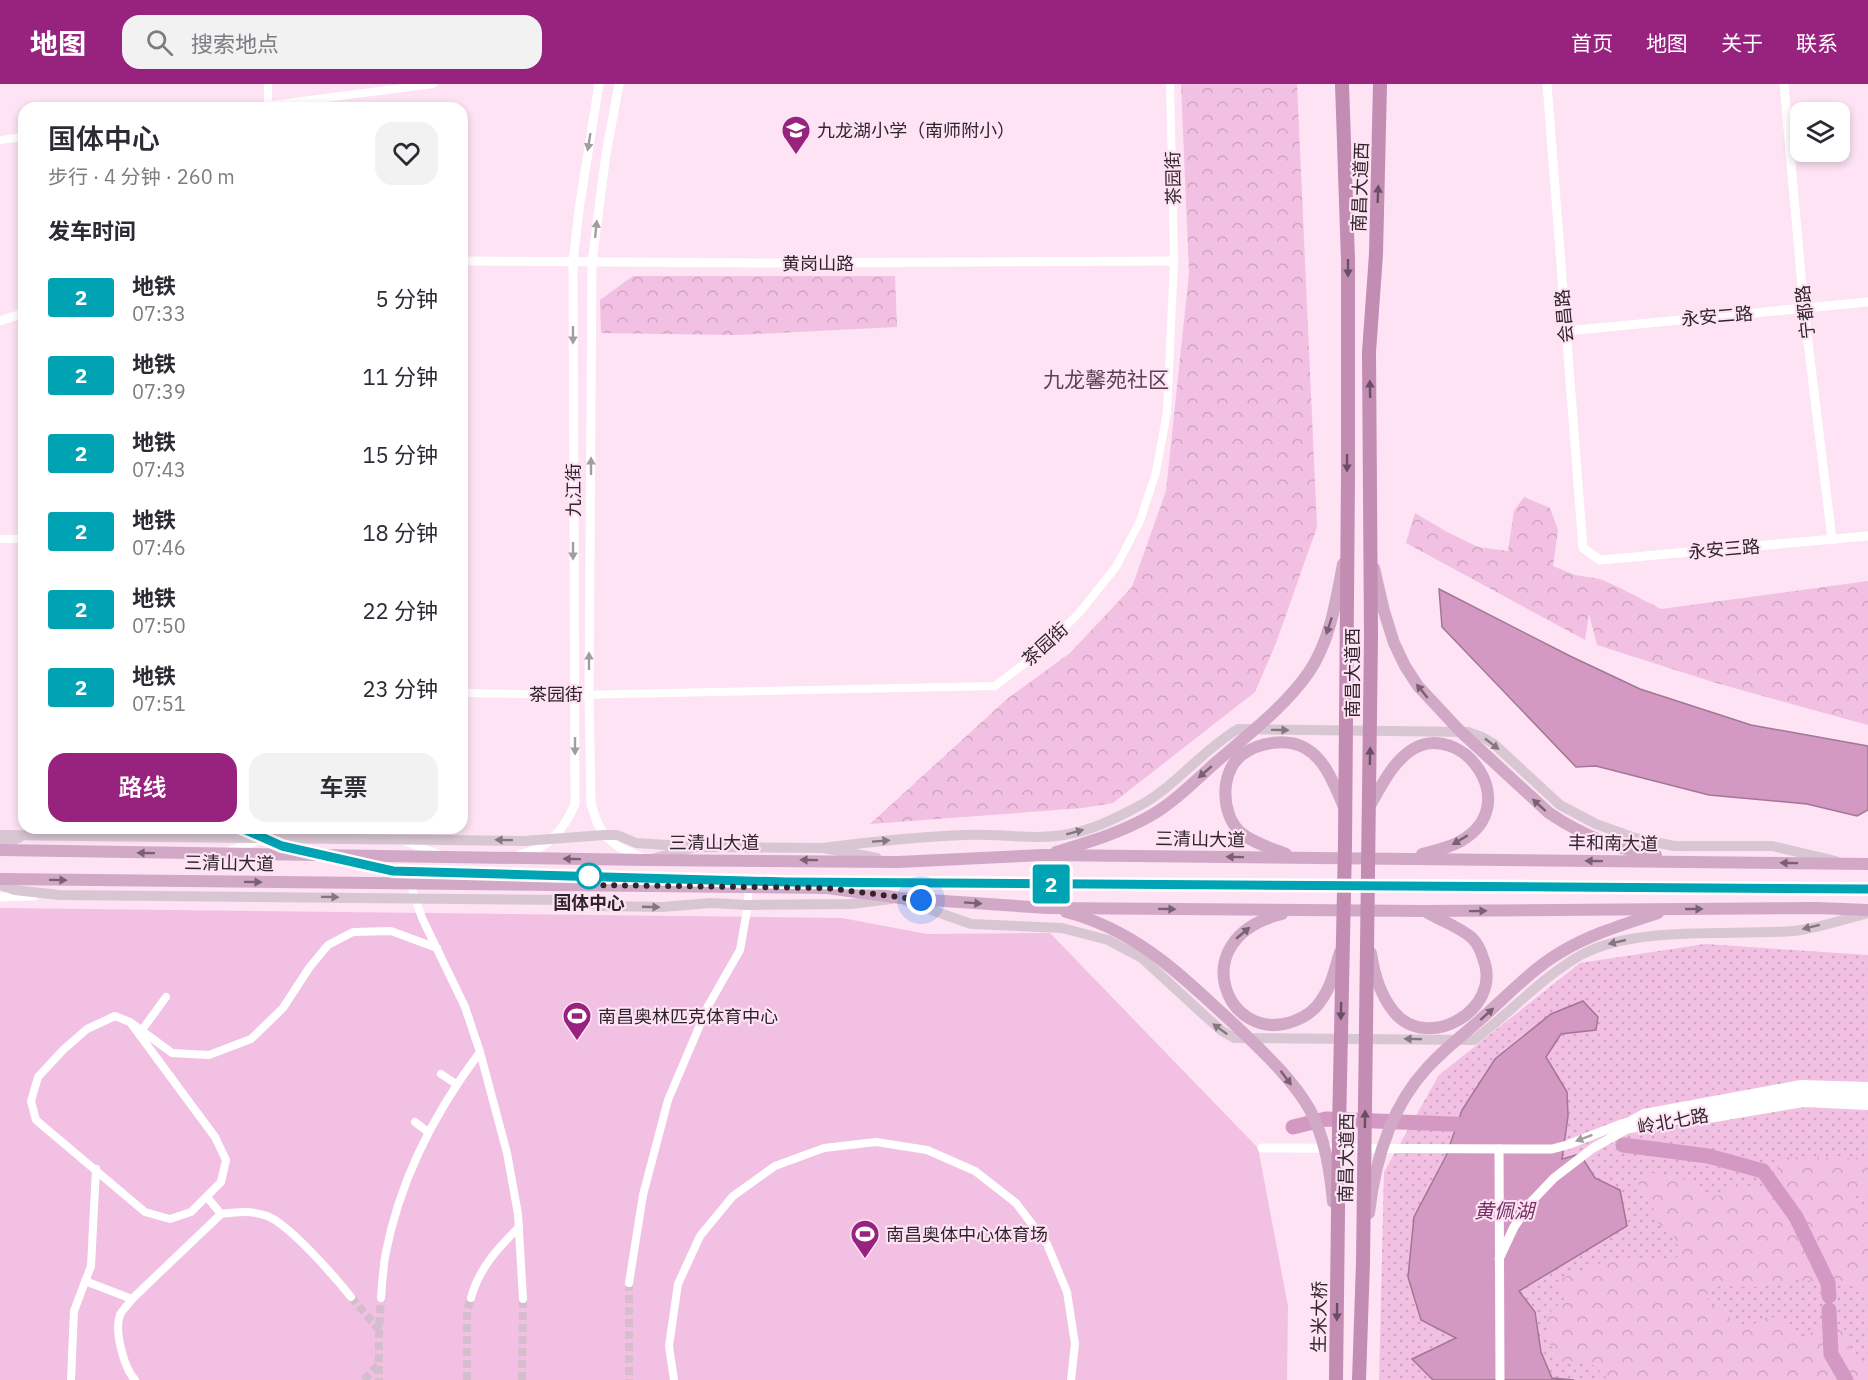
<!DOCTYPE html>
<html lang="zh">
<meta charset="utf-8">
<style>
:root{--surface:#fff;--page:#f2f2f3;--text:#2b2b33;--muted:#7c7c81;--accent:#98237f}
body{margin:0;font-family:"IBM Plex Sans","Noto Sans SC",sans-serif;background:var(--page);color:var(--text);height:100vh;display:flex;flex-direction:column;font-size:22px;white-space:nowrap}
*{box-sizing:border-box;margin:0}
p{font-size:20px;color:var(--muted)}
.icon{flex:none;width:33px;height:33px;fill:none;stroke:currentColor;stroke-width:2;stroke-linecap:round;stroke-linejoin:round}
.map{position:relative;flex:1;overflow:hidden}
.details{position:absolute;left:18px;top:18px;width:450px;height:732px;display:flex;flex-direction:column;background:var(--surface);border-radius:18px;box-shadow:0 3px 9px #0003}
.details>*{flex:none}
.badge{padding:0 12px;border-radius:4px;font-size:21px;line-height:39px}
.controls{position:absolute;left:1790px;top:18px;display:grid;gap:12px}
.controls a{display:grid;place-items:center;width:60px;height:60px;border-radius:12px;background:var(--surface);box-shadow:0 3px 9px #0003;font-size:30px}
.you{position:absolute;width:30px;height:30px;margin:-15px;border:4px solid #fff;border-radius:50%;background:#1a73e8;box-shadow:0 0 0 9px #1a73e833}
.map>.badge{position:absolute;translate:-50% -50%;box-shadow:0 0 0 3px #fff}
h2{padding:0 30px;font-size:22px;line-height:54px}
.round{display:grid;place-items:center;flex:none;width:63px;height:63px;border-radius:18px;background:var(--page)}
.overview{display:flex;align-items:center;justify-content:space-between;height:102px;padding:0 30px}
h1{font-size:28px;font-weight:600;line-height:45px}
.button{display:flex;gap:12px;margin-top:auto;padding:12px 30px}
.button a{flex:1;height:69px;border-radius:18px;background:var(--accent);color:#fff;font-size:24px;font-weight:600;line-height:69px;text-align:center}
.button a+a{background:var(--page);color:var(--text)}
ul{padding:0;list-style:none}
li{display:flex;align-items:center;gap:18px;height:78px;padding:0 30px}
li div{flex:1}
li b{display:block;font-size:22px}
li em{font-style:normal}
li .badge{min-width:66px;font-weight:700;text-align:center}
header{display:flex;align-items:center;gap:36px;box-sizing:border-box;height:84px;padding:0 30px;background:var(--accent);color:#fff}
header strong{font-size:28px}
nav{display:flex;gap:33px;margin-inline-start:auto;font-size:21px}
.search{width:420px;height:54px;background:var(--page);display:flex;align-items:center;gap:15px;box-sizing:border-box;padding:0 21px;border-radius:18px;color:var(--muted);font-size:22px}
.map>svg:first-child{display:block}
.grass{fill:url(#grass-dots)}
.forest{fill:url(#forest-crowns)}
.pitch{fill:#f1c0e2}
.water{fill:#d499c2;stroke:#a37695;stroke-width:1.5}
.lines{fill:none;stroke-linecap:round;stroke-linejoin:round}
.river{stroke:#d499c2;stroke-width:15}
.minor-tunnel{stroke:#d4bdcc;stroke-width:8;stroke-dasharray:8 4;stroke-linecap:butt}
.minor{stroke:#fff;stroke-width:8}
.tertiary{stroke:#fff;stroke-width:9}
.secondary{stroke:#d9c6d3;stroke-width:10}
.primary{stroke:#d1a9c6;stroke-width:12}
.trunk{stroke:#c28cb3;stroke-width:14}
.oneway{fill:#a29da0}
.oneway2{fill:#6b4e63}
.oneway3{fill:#796072}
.oneway4{fill:#857680}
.line-casing{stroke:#fff;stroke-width:14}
.line{stroke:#00a3b4;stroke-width:9}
.walk{stroke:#31252d;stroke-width:6;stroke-dasharray:0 10.8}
.stop-dot{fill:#fff;stroke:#00a3b4;stroke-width:3}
.labels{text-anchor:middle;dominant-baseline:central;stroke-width:4.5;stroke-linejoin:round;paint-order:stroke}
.poi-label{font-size:18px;fill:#31252d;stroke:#fde3f4;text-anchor:start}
.street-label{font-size:18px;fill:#31252d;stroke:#fde3f4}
.stop-label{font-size:18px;font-weight:bold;fill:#31252d;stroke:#fde3f4}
.water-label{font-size:20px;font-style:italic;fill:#763165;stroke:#fde3f4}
.quarter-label{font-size:21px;fill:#5b4253;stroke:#fde3f4}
</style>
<header>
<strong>地图</strong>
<div class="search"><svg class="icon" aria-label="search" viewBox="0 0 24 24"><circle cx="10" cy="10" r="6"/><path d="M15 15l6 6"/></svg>搜索地点</div>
<nav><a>首页</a><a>地图</a><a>关于</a><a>联系</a></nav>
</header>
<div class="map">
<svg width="1868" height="1296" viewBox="0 0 1868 1296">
<defs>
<pattern id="grass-dots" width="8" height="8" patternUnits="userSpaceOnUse" patternTransform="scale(1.5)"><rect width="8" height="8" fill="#f1c0e2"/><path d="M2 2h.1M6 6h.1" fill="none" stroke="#cfa5c2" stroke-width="1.8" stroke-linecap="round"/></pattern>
<pattern id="forest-crowns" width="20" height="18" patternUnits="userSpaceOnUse" patternTransform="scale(1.5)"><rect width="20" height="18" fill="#f1c0e2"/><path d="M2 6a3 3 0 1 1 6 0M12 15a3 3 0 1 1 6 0" fill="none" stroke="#cfa5c2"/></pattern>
</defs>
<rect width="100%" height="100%" fill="#fde3f4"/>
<polygon class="grass" points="1705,860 1868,871 1868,1296 1379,1296 1384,1088 1439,991 1580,879"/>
<g class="forest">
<polygon points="1181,0 1297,0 1317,443 1276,559 1255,608 1113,719 1083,724 870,740 1007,615 1070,569 1132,503 1166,407 1189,189"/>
<polygon points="633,192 895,192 897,243 735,251 601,249 600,216"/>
<polygon points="1524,413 1550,424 1558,446 1553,482 1575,491 1600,495 1616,502 1661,525 1868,497 1868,641 1716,599 1597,561 1589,530 1585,556 1406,459 1415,429 1447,448 1478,463 1508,467 1514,427"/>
<path d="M1784,1073L1868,1074V1111L1846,1112L1868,1133V1212L1846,1199L1797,1196L1760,1203L1709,1202L1707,1219L1725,1227L1736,1241H1752L1765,1234L1779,1233L1787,1238L1793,1250L1806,1253L1816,1244L1844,1245L1850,1268C1863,1272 1868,1282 1868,1295L1608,1296L1595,1282L1578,1275L1566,1280C1552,1271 1542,1248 1549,1230C1552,1224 1558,1221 1563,1218L1566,1207L1555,1199L1577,1186L1588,1190L1594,1182L1607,1176L1636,1173L1666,1178L1679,1172C1677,1139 1660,1149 1655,1133C1653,1127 1653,1120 1653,1114L1637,1099L1645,1088L1682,1094L1698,1107L1718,1112L1742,1098L1752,1104L1766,1107Z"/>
</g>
<polygon class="pitch" points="0,824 842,834 927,850 1050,849 1258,1064 1288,1222 1287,1296 0,1296"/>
<g class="water">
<polygon points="1439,505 1570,572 1640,605 1751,641 1868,662 1868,726 1857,732 1807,720 1709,711 1596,682 1576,683 1442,543"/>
<polygon points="1583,917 1598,933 1596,946 1561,950 1546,973 1567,1008 1568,1032 1562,1075 1580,1070 1595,1094 1620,1106 1627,1142 1519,1207 1535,1228 1541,1268 1552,1294 1574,1296 1433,1296 1412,1275 1456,1254 1421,1236 1408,1193 1414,1133 1446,1072 1462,1026 1495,975 1551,930"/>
</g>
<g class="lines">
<g class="river">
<polyline points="1293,1043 1326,1035 1476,1041"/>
<polyline points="1623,1061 1708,1072 1763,1087 1796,1133 1828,1199 1829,1212"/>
<polyline points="1829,1226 1831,1270 1846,1296"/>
</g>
<g class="minor-tunnel">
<polyline points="629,1199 629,1296"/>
<polyline points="351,1213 379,1246 381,1214"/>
<polyline points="379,1246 379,1280"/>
<polyline points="364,1296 379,1280 379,1296"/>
<polyline points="467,1296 467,1227 471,1214"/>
<polyline points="522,1296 523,1215"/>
</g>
<g class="minor">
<polyline points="268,0 268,24"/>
<polyline points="248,24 433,0"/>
<polyline points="0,56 24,53"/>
<polyline points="0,455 24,455"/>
<polyline points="462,609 574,611 995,602 1041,567 1079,529 1116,483 1140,437 1156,388 1167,328 1174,177 1170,0"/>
<polyline points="404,757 438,770"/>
<polyline points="231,766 270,753 270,744"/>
<polyline points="410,799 422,834 465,923 480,968 507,1069 518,1130 523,1215"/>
<polyline points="130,938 215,1053 226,1076 221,1098 191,1128 170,1135 145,1128 36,1036 31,1017 38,993 63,966 87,945 115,932 130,938 172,969 209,971 251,955 283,924 309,884 328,861 353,848 391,847 437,864"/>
<polyline points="142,946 166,913"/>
<polyline points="441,990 456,1000"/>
<polyline points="1631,1036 1644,1029 1801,1000 1868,1002"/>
<polyline points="1697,1037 1803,1019 1868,1022"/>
<polyline points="415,1038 428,1048"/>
<path d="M207,1113L221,1130C237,1128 251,1126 267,1132C289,1140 335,1193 351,1213"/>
<polyline points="85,1197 132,1215"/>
<polyline points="629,1199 643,1111 668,1016 708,922 740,866 748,821 748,803"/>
<path d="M381,1214C382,1201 383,1186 385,1173C399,1097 434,1029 480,968"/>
<path d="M471,1214C479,1184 498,1164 519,1143"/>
<polyline points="71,1296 74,1227 91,1182 96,1085"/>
<path d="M135,1296C124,1284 114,1247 120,1231C122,1226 129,1220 132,1215L221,1130"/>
<polyline points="674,1296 669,1262 678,1200 700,1152 733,1112 775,1082 824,1064 876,1058 927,1066 975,1087 1016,1119 1047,1160 1067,1208 1075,1260 1071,1296"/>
</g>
<g class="tertiary">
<polyline points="619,0 606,70 592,178 589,611 591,720 597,738 604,751 619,763 645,775"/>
<polyline points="1547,0 1583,464 1600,476 1868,452"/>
<polyline points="1784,0 1804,225 1832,456"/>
<polyline points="462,177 770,179 1174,177"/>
<polyline points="0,237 24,229"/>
<polyline points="1566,247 1868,218"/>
<path d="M519,771C549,764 563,747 575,720L573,177L580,119L599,0"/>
<polyline points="0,813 34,812"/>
<polyline points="1262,1064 1552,1065 1567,1061 1624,1039 1800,1007 1868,1009"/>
<polyline points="1499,1065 1500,1296"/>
<polyline points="1499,1175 1514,1143 1532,1117 1554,1094 1593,1064 1627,1045 1802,1014 1868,1016"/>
</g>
<g class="secondary">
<polyline points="0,751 524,757 604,751 617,751 636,759 696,763"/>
<polyline points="0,760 19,754"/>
<path d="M823,764C869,758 917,753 964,751C999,749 1035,757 1069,750C1093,746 1116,734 1137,723C1172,706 1202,666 1238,645L1468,648L1482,653L1494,660L1560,721L1596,740L1635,754L1674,762H1772L1836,777"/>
<polyline points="655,774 696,763 823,764 877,774"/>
<polyline points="0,801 15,806 59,811 572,816 602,822 662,823 711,819 748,821 851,820 891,815"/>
<path d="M906,817L971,840L1062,844L1108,856L1142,874L1204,931L1222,947L1234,954L1474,956C1510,929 1542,893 1581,871C1635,841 1731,852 1793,847C1817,845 1844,835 1868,829"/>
</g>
<g class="primary">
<path d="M1374,484L1384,527L1394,559L1405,582L1418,602L1460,647L1549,729C1582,751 1617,766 1656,771"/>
<path d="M1369,723C1381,703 1392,678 1413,665C1462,636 1525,720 1461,757C1449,764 1434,767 1422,770"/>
<polyline points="0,766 647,776 898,778 1043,771 1868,780"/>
<path d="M1056,768C1089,758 1120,749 1150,732C1173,719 1194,698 1214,680C1246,652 1284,624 1309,588C1330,557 1336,517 1343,480"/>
<path d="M1286,770C1272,764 1252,759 1240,748C1220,729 1220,686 1243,670C1260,658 1287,654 1305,664C1327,676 1335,704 1345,725"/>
<polyline points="0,795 827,804 900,814 1047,824 1424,827 1817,824 1868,826"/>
<path d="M1066,828C1137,846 1183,893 1235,941C1260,965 1293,995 1310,1026C1325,1054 1330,1086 1333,1118"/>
<path d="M1282,830C1182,854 1227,963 1294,937C1305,933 1316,925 1322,915C1332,901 1335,884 1340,868"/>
<path d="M1371,869C1374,890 1381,912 1394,928C1428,969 1504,925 1483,874C1481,867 1477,859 1472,854C1460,843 1442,837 1428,829"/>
<path d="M1369,1129C1375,1076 1390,1024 1427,984C1443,966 1463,951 1481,935C1507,912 1532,885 1561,868C1591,850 1625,840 1658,829"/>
</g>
<g class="trunk">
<polyline points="1336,1296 1339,1044 1345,760 1348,392 1348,176 1342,0"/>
<polyline points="1359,1296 1363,1178 1371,552 1369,268 1376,170 1380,0"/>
</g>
</g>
<defs><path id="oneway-solid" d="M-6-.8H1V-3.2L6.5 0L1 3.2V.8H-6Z" transform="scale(1.5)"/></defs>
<g class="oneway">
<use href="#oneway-solid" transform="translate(589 58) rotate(99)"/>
<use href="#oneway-solid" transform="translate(596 145) rotate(-84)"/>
<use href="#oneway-solid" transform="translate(573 251) rotate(90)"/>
<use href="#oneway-solid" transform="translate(591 382) rotate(-90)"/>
<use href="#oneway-solid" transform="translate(573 467) rotate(90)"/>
<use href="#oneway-solid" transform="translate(589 577) rotate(-90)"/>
<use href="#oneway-solid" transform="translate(575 662) rotate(90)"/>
<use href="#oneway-solid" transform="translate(1584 1054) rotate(159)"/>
</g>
<g class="oneway2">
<use href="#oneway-solid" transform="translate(1378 110) rotate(-88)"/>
<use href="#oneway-solid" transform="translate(1348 184) rotate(90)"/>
<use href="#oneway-solid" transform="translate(1370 305) rotate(-91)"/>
<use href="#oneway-solid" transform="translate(1347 379) rotate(90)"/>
<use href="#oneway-solid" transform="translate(1370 672) rotate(-89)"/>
<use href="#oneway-solid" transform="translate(1341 927) rotate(91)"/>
<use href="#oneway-solid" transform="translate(1365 1035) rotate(-89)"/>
<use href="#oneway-solid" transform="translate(1337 1228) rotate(91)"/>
</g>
<g class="oneway3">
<use href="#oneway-solid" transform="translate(1329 542) rotate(108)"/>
<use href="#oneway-solid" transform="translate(1422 607) rotate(-129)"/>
<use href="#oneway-solid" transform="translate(1205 688) rotate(139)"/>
<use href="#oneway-solid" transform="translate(1539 721) rotate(-138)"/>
<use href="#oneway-solid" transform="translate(1460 756) rotate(149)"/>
<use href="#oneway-solid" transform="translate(146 769) rotate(-179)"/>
<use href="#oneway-solid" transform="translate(1235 773) rotate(-179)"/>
<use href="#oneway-solid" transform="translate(572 775) rotate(-179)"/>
<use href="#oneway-solid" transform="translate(809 776) rotate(-179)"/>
<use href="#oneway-solid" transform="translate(1594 777) rotate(-179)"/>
<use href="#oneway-solid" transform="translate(1789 779) rotate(-179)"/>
<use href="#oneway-solid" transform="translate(58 796) rotate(1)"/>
<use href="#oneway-solid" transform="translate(253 798) rotate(1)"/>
<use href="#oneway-solid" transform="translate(973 819) rotate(4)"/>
<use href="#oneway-solid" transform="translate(1167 825) rotate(1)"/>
<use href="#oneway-solid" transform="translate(1694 825)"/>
<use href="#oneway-solid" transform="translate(1478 827) rotate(-1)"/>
<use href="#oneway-solid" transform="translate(1243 849) rotate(-40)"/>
<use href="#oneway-solid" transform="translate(1487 930) rotate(-42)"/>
<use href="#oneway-solid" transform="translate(1286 994) rotate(53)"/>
</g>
<g class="oneway4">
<use href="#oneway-solid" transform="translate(1280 646) rotate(1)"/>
<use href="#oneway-solid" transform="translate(1492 660) rotate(38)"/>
<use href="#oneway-solid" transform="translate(1075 748) rotate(-15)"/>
<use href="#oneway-solid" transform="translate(504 756) rotate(-179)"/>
<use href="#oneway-solid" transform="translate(881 757) rotate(-4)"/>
<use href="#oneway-solid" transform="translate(330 813) rotate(1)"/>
<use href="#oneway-solid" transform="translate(651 823) rotate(2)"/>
<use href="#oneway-solid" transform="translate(1811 843) rotate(166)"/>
<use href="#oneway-solid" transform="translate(1617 858) rotate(167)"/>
<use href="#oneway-solid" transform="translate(1220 945) rotate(-144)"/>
<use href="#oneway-solid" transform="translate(1413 955) rotate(-179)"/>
</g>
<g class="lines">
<g class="line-casing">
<polyline id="line" points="241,744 282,762 393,787 786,798 1868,805"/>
</g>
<use href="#line" class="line"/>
<polyline class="walk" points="589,792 591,801 827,804 921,816"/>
</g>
<defs>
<g id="school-pin" transform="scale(1.5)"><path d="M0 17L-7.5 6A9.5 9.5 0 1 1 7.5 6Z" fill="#98237f" stroke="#fde3f4"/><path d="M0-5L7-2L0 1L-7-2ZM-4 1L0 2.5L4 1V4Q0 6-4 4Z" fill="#fff"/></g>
<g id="stadium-pin" transform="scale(1.5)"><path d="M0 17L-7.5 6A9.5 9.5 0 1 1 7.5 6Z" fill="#98237f" stroke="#fde3f4"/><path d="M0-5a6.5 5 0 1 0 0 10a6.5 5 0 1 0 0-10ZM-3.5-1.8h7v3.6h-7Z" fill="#fff"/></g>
</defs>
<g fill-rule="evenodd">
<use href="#school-pin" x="796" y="46"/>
<use href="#stadium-pin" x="577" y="932"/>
<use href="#stadium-pin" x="865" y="1150"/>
</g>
<circle class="stop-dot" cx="589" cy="792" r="12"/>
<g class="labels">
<g class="poi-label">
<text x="817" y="46">九龙湖小学（南师附小）</text>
<text x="598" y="932">南昌奥林匹克体育中心</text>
<text x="886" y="1150">南昌奥体中心体育场</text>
</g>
<g class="street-label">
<text transform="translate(1173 94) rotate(-91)">茶园街</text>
<text transform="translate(1360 103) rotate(-88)">南昌大道西</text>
<text x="818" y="179">黄岗山路</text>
<text transform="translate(1805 228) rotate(-96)">宁都路</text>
<text transform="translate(1564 232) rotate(-95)">会昌路</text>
<text transform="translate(1717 232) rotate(-5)">永安二路</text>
<text transform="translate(573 406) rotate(-90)">九江街</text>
<text transform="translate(1724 465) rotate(-5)">永安三路</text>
<text transform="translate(1045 560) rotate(-42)">茶园街</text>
<text transform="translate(1352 589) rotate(-90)">南昌大道西</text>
<text x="556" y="610">茶园街</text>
<text transform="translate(1200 755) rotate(1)">三清山大道</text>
<text x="714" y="758">三清山大道</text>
<text transform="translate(1613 759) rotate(1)">丰和南大道</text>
<text transform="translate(229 779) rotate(1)">三清山大道</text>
<text transform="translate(1673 1037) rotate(-10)">岭北七路</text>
<text transform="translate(1346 1074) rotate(-89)">南昌大道西</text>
<text transform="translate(1319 1233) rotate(-89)">生米大桥</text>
</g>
<g class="stop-label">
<text x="589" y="818">国体中心</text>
</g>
<g class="water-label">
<text x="1504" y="1126">黄佩湖</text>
</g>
<g class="quarter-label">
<text x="1106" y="295">九龙馨苑社区</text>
</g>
</g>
</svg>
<div class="controls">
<a><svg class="icon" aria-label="layers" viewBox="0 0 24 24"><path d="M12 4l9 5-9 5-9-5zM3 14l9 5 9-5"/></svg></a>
</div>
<div class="you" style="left:921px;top:816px"></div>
<b class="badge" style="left:1051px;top:800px;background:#00a3b4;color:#fff">2</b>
<section class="details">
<div class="overview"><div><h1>国体中心</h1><p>步行 · 4 分钟 · 260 m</p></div><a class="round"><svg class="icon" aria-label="heart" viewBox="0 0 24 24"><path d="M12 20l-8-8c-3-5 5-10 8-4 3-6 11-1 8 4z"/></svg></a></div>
<h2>发车时间</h2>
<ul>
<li><span class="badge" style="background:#00a3b4;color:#fff">2</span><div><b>地铁</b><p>07:33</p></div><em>5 分钟</em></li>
<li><span class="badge" style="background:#00a3b4;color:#fff">2</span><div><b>地铁</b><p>07:39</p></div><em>11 分钟</em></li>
<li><span class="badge" style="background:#00a3b4;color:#fff">2</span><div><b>地铁</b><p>07:43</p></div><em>15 分钟</em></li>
<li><span class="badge" style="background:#00a3b4;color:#fff">2</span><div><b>地铁</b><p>07:46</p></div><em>18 分钟</em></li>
<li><span class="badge" style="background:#00a3b4;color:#fff">2</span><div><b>地铁</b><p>07:50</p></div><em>22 分钟</em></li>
<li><span class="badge" style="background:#00a3b4;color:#fff">2</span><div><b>地铁</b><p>07:51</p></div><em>23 分钟</em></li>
</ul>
<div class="button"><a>路线</a><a>车票</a></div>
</section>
</div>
